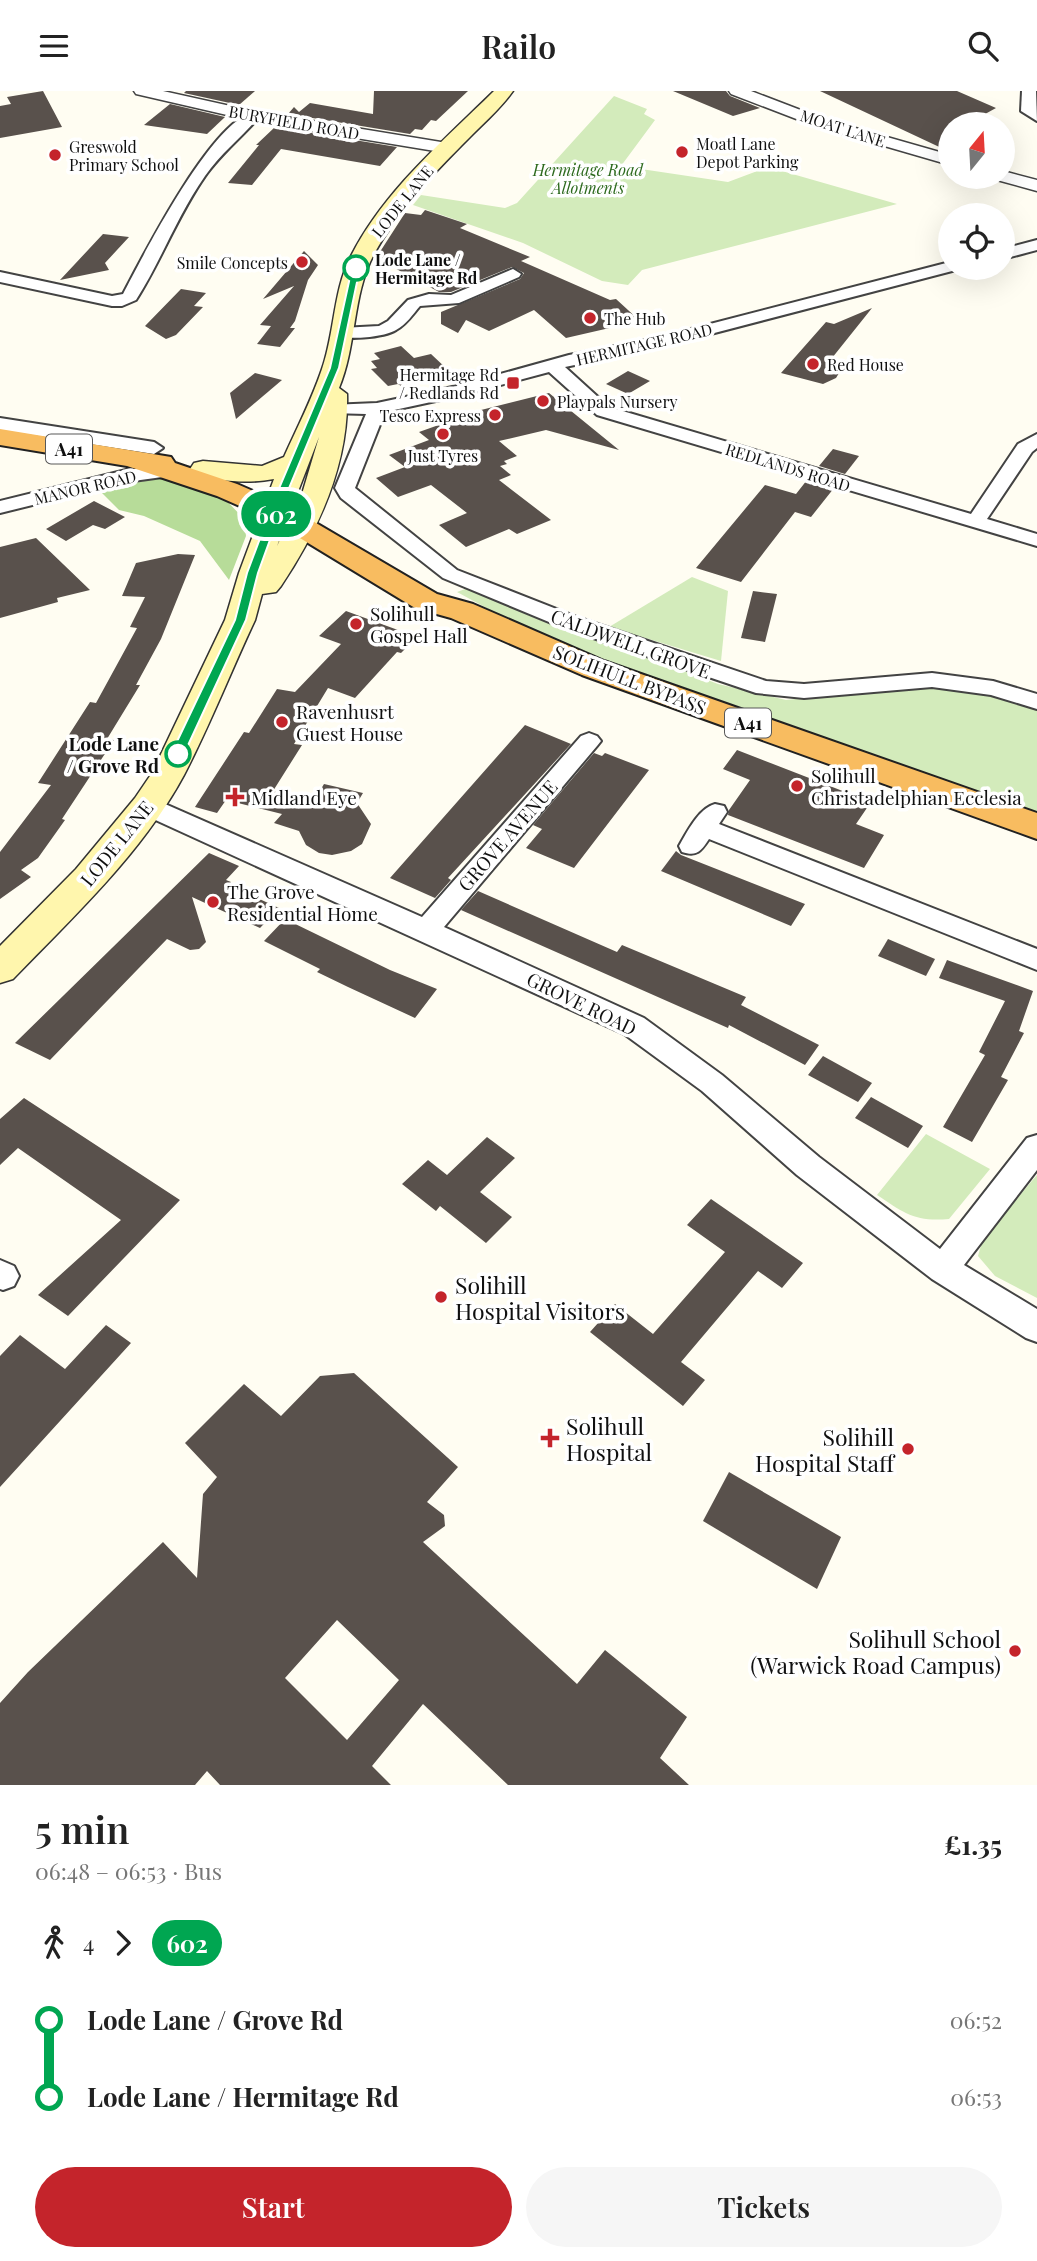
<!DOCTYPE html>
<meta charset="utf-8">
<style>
:root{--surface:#fff;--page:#f6f6f6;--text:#222;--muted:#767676;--accent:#c4242b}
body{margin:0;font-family:"Playfair Display",serif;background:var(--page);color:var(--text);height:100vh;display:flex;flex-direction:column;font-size:26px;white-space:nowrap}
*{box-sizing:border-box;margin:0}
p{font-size:23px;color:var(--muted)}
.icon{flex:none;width:38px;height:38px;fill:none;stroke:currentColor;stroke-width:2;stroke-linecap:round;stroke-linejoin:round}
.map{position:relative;height:1694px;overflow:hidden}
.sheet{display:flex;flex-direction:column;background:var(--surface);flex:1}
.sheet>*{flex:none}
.badge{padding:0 14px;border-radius:23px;font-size:24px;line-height:46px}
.needle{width:46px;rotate:18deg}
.fabs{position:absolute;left:938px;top:21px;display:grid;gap:14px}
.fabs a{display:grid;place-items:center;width:77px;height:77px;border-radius:50%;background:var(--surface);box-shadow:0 7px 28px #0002;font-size:35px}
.map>.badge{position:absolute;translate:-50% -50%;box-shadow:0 0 0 4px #fff}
.legs{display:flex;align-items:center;gap:10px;height:77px;padding:0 35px;font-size:23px}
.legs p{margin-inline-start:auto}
.summary{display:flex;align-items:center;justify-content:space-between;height:119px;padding:0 35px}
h1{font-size:38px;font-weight:600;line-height:52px}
.action{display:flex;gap:14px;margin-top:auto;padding:14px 35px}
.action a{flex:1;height:80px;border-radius:42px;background:var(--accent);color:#fff;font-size:28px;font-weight:600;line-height:80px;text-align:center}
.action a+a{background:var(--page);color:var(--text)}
ul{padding:0 35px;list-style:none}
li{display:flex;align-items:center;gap:24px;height:77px;font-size:26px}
li i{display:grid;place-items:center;width:10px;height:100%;margin:0 9px;background:currentColor}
li i::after{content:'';width:18px;height:18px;margin:-9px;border:5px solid;border-radius:50%;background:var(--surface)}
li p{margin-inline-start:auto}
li:first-child i{background:linear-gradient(#0000 50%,currentColor 0)}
li:last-child i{background:linear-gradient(currentColor 50%,#0000 0)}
header{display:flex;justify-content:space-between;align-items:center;height:91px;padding:0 35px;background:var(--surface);font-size:32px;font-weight:600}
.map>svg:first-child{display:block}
.green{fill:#d3ebbb}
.forest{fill:#b7dc99}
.building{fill:#59514c;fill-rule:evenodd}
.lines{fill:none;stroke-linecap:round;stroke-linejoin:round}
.minor-casing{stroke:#434343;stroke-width:4}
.tertiary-casing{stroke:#434343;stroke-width:3}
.secondary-casing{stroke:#323232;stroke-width:3}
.trunk-casing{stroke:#212121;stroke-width:4}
.minor{fill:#fff;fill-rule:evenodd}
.tertiary{fill:#fff;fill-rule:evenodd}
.secondary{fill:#fff6ad;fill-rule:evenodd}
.trunk{fill:#f8bc60;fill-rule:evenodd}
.line-1{fill:#00a651;stroke:#fff;stroke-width:2}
.poi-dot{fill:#c4242b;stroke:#fff;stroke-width:2.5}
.stop-1-dot{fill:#fff;stroke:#00a651;stroke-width:3.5}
.labels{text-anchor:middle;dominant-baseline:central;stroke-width:7;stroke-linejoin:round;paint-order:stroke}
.far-street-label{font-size:16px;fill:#101010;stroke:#fff}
.far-poi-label{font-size:16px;fill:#101010;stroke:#fff;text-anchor:start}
.far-park-label{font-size:16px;font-style:italic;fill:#2d6a1e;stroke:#fff}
.far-stop-label{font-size:16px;font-weight:bold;fill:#101010;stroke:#fff;text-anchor:start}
.shield{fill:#fff;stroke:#585858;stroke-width:2}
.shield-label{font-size:18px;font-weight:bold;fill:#101010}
.poi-label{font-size:19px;fill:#101010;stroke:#fff;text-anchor:start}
.street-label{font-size:19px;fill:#101010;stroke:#fff}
.stop-label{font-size:19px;font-weight:bold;fill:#101010;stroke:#fff;text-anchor:end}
.near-poi-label{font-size:23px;fill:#101010;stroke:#fff;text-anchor:start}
</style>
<header><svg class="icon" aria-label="menu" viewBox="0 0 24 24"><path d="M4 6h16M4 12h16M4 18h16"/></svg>Railo<svg class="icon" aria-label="search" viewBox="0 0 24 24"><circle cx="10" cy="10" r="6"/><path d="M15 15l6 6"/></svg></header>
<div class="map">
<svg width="1037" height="1694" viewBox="0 0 1037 1694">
<rect width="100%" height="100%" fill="#fffdf2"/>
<g class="green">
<polygon points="614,5 647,18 644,23 655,29 621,75 728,91 768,76 897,113 642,179 628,194 602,190 523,152 413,114 421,104 505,117 517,112"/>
<polygon points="692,486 728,500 721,570 609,536"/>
<polygon points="468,497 718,593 786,609 929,594 1018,609 1037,616 1037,724 547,550 457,501"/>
<path d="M926,1043L990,1078L949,1128C915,1131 904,1122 877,1104Z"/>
<polygon points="1037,1084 1037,1207 995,1185 978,1165 983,1147"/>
</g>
<polygon class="forest" points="159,387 225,408 244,428 246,445 229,489 200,450 144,425 119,419 99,399"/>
<g class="building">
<polygon points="43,0 62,36 0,47 0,15 11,13 7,6"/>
<polygon points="186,0 255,0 239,14 184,2"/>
<polygon points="374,0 468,0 436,30 431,29 422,39 415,38 410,43 288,23 294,16 299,21 310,12 373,23"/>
<polygon points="673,0 726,0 730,5 760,17 733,25"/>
<polygon points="820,0 957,0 996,17 967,33 950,33 950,61"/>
<polygon points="170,13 225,26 207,43 144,34"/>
<polygon points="275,36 397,56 380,75 281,58 252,94 228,92 259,54 256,54"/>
<polygon points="425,119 467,133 460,137 530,166 521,170 610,209 616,208 640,230 566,247 534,219 489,240 466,229 458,242 441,233 441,221 520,188 524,182 512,176 451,201 439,201 376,167 405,122 421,124"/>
<polygon points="103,143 129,146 105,172 109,179 60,189"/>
<polygon points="304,160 318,174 308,189 295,230 290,237 295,237 280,256 257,253 271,235 260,234 294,195 263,208"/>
<polygon points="181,198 206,202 194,215 203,216 176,244 166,248 145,235"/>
<polygon points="872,217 832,267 842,277 836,287 823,293 781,282 826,231 834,233"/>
<polygon points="401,255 414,267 431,263 448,279 434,283 437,285 401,295 398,293 388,295 371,278 377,277 371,270 380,268 374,262"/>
<polygon points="628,280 650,290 628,303 606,293"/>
<polygon points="255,282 282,289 236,328 230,302"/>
<polygon points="549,302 619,359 546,339 499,350 517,365 504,370 507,373 500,375 511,384 499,389 551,429 517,443 509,438 466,456 439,434 467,422 431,394 398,406 376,387 405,376 389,364 429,349 419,341 481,319"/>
<polygon points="833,358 859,365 845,383 819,375"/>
<polygon points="807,389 834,397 811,426 795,421 741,491 696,477 765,394 796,403"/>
<polygon points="94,410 125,426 105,438 93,434 66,450 46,438"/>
<polygon points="36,447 90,499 57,507 58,511 0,527 0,456"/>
<polygon points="178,463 195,464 161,548 136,594 140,594 107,648 114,649 62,728 65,729 38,767 21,779 31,786 0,808 0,761 51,694 38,692 90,611 96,612 137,537 130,536 145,506 122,505 136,472"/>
<polygon points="753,500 777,503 765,551 741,547"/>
<polygon points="346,520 417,546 401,562 397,561 355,607 328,597 294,653 302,654 273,700 312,713 324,693 363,702 357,712 371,733 362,753 351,760 332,764 319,762 306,754 299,740 274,732 282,723 226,709 217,722 195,716 244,641 249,642 277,598 295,601 341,553 319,545"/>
<polygon points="525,634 571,653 448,787 451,789 435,807 390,787"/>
<polygon points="737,659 871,711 856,733 884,744 864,777 728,724 729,719 750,689 723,678"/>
<polygon points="594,662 602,665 605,662 649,679 574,777 526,757 542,738 533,734"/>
<polygon points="676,760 681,764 805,813 791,835 661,780"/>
<polygon points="209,762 239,775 226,789 231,791 229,794 279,817 260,837 192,806 206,851 199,858 190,859 167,848 50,969 15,952"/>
<polygon points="478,800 617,861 622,854 746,906 741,914 819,954 805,974 729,934 728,937 461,819"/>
<polygon points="285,828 390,879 437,898 415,927 348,896 317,881 320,878 264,850"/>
<polygon points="888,848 935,868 926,885 878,865"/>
<polygon points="947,869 1033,900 1019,940 1024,942 1001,986 1008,989 972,1051 943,1036 985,964 979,961 1005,910 939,887"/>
<polygon points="823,965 872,992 858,1011 808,984"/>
<polygon points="871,1006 923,1035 908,1057 855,1027"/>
<polygon points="24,1007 180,1109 68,1225 38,1204 121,1129 18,1057 0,1074 0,1028"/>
<polygon points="487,1046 515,1067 480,1101 512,1126 486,1152 440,1115 436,1120 402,1093 428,1069 447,1084"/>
<polygon points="711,1108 803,1172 782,1197 758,1180 681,1271 705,1289 683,1315 590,1241 615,1213 653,1243 725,1161 687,1134"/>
<polygon points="106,1234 131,1252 0,1396 0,1265 20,1244 65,1278"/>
<path d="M354,1282L458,1376L427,1411L444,1424L445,1435L423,1451L577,1593L605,1559L687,1626L660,1667L689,1694H508L423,1613L372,1675L391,1694H220L207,1680L195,1694H0V1612L28,1581L163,1451L197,1487L203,1403L217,1386L185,1352L244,1293L281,1325L320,1285ZM337,1529L399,1589L347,1649L285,1587Z"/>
<polygon points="729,1381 841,1446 817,1498 703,1430"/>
</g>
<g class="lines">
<g class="minor-casing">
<g id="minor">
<polygon points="1022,0 1036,0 1037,30 1021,20"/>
<path d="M253,21L260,25C242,46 222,61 205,85C177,125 161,170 136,209L122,215H112L0,191V181L112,205L123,203C144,163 210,33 253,21Z"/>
<polygon points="1037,149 1037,159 1003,168 1003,158"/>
<polygon points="950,171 950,177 957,177 956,179 657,257 565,276 609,316 971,423 1018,353 1037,343 1037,357 1032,361 987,428 1037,443 1037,455 597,324 549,281 459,305 385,321 355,397 457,479 577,526 766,590 804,593 932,582 993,590 1037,603 1037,618 991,604 932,596 804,607 756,602 561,536 443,487 341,407 335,397 366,323 330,322 327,318 330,314 377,312 457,295 569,264 656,247"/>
<path d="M513,178L521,183L519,186L459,212L420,215C413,223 406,234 396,239C385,246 342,251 333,242L341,237L379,235L388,230L408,209L429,203L451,204Z"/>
<polygon points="0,327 154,351 163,357 154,363 0,339"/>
<polygon points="170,374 177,376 180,380 177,384 126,391 0,422 0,410 126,379"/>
<polygon points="589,642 597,645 601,650 597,655 444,836 644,927 722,984 819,1066 940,1158 1027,1047 1037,1044 1037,1079 964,1174 1037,1218 1037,1251 1026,1247 932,1188 797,1084 702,1000 624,943 138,721 135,715 138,709 147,707 156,709 422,826 581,645"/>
<path d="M715,713L724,715L727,721L719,733L1037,858V879L709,748C701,760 697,766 682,761L679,755C687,741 699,717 715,713Z"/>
<polygon points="0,1169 14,1175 19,1185 14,1195 3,1199 0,1198"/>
</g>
</g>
<g class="tertiary-casing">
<g id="tertiary">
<polygon points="134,0 163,0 253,20 447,52 455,57 447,62 253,30 136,3"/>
<polygon points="729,0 751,0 824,28 950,64 950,74 812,34 731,3"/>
<polygon points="1003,80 1037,89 1037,100 997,89 995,86 1003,86"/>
</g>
</g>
<g class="secondary-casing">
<path id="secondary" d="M494,0H513C501,17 484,32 469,47C434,82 399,118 374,163C352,204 357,254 339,297L347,303C349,373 319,438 281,495L276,501L262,503L255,529C231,580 210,634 184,684C142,762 74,825 13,888L0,892V855L76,778L135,707L152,682L225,529L239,482L274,388C248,393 219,390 194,384L190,378L194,372L203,370L262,375L284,366C297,337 312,308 322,278C335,241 333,200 351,165C384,100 443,50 494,0ZM319,346L302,403L277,455Z"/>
</g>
<g class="trunk-casing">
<polygon id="trunk" points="0,338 171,366 175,372 237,393 287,415 437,503 473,513 604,570 1037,722 1037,748 582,584 451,527 415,517 267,427 217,405 127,375 0,354"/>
</g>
<use href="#minor" class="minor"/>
<use href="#tertiary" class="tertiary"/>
<use href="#secondary" class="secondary"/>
<use href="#trunk" class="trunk"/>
</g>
<polygon class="line-1" points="356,175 360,177 339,277 287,402 258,482 246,529 184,663 178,667 173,666 171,663 235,529 247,482 277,402 330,277 352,177"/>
<g class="poi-dot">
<circle cx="682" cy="61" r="7"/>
<circle cx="55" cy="64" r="7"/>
<circle cx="302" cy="171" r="7"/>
<circle cx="590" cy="227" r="7"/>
<circle cx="813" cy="273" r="7"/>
<rect x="506" y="285" width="14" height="14" rx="3.5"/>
<circle cx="543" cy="310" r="7"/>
<circle cx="495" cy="324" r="7"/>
<circle cx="443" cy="343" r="7"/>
<circle cx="356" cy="533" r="7"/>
<circle cx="282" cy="631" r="7"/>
<circle cx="797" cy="695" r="7"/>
<path d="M231.5 695.5h7v7h7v7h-7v7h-7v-7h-7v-7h7z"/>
<circle cx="213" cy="811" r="7"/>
<circle cx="441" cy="1206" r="7"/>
<path d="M546.5 1336.5h7v7h7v7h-7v7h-7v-7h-7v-7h7z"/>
<circle cx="908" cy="1358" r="7"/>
<circle cx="1015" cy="1560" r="7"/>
</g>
<g class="stop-1-dot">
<circle cx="356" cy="177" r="12"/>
<circle cx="178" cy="663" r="12"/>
</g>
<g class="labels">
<g class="far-street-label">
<text transform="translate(294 31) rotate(10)">BURYFIELD ROAD</text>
<text transform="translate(843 37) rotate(18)">MOAT LANE</text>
<text transform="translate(402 110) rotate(-51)">LODE LANE</text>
<text transform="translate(644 253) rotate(-13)">HERMITAGE ROAD</text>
<text transform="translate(788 376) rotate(17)">REDLANDS ROAD</text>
<text transform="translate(85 396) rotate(-13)">MANOR ROAD</text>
</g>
<g class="far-poi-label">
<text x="696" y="52">Moatl Lane<tspan x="696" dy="18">Depot Parking</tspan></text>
<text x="69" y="55">Greswold<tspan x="69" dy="18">Primary School</tspan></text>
<text x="288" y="171" text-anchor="end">Smile Concepts</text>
<text x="604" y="227">The Hub</text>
<text x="827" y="273">Red House</text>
<text x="499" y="283" text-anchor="end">Hermitage Rd<tspan x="499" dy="18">/ Redlands Rd</tspan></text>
<text x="557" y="310">Playpals Nursery</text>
<text x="481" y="324" text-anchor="end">Tesco Express</text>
<text x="443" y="364" text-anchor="middle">Just Tyres</text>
</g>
<g class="far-park-label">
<text x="588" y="78">Hermitage Road<tspan x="588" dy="18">Allotments</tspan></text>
</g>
<g class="far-stop-label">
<text x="375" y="168">Lode Lane /<tspan x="375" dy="18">Hermitage Rd</tspan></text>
</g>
<g class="shield">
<rect x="46" y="343.5" width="46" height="29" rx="5"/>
<rect x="725" y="617.5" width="46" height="29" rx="5"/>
</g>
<g class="shield-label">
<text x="69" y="358">A41</text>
<text x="748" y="632">A41</text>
</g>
<g class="poi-label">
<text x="370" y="522">Solihull<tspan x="370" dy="22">Gospel Hall</tspan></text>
<text x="296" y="620">Ravenhusrt<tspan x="296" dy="22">Guest House</tspan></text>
<text x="811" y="684">Solihull<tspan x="811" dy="22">Christadelphian Ecclesia</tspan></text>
<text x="251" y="706">Midland Eye</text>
<text x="227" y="800">The Grove<tspan x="227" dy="22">Residential Home</tspan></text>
</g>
<g class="street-label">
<text transform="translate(631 552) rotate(20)">CALDWELL GROVE</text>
<text transform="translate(630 588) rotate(21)">SOLIHULL BYPASS</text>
<text transform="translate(507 744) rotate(-49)">GROVE AVENUE</text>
<text transform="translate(116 752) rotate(-51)">LODE LANE</text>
<text transform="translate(582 912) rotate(26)">GROVE ROAD</text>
</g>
<g class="stop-label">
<text x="159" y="652">Lode Lane<tspan x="159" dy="22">/ Grove Rd</tspan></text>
</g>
<g class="near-poi-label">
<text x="455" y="1193">Solihill<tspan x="455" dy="26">Hospital Visitors</tspan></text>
<text x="566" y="1334">Solihull<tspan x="566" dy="26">Hospital</tspan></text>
<text x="894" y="1345" text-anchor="end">Solihill<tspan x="894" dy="26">Hospital Staff</tspan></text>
<text x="1001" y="1547" text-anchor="end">Solihull School<tspan x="1001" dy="26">(Warwick Road Campus)</tspan></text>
</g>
</g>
</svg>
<div class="fabs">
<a><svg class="needle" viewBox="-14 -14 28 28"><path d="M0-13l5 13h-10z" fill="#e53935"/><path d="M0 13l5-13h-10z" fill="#767676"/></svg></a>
<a><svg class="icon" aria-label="locate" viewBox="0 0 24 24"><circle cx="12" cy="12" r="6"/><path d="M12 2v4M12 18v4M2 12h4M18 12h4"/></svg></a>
</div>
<b class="badge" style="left:276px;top:423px;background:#00a651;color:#fff">602</b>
</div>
<section class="sheet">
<div class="summary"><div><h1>5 min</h1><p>06:48 – 06:53 · Bus</p></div><b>£1.35</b></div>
<div class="legs"><svg class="icon" aria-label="walk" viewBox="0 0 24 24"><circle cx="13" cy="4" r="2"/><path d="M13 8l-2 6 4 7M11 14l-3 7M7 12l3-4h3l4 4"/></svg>4<svg class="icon" aria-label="forward" viewBox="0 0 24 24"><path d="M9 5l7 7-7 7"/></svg><b class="badge" style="background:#00a651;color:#fff">602</b></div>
<ul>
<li><i style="color:#00a651"></i><b>Lode Lane / Grove Rd</b><p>06:52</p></li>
<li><i style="color:#00a651"></i><b>Lode Lane / Hermitage Rd</b><p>06:53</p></li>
</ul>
<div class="action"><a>Start</a><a>Tickets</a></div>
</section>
